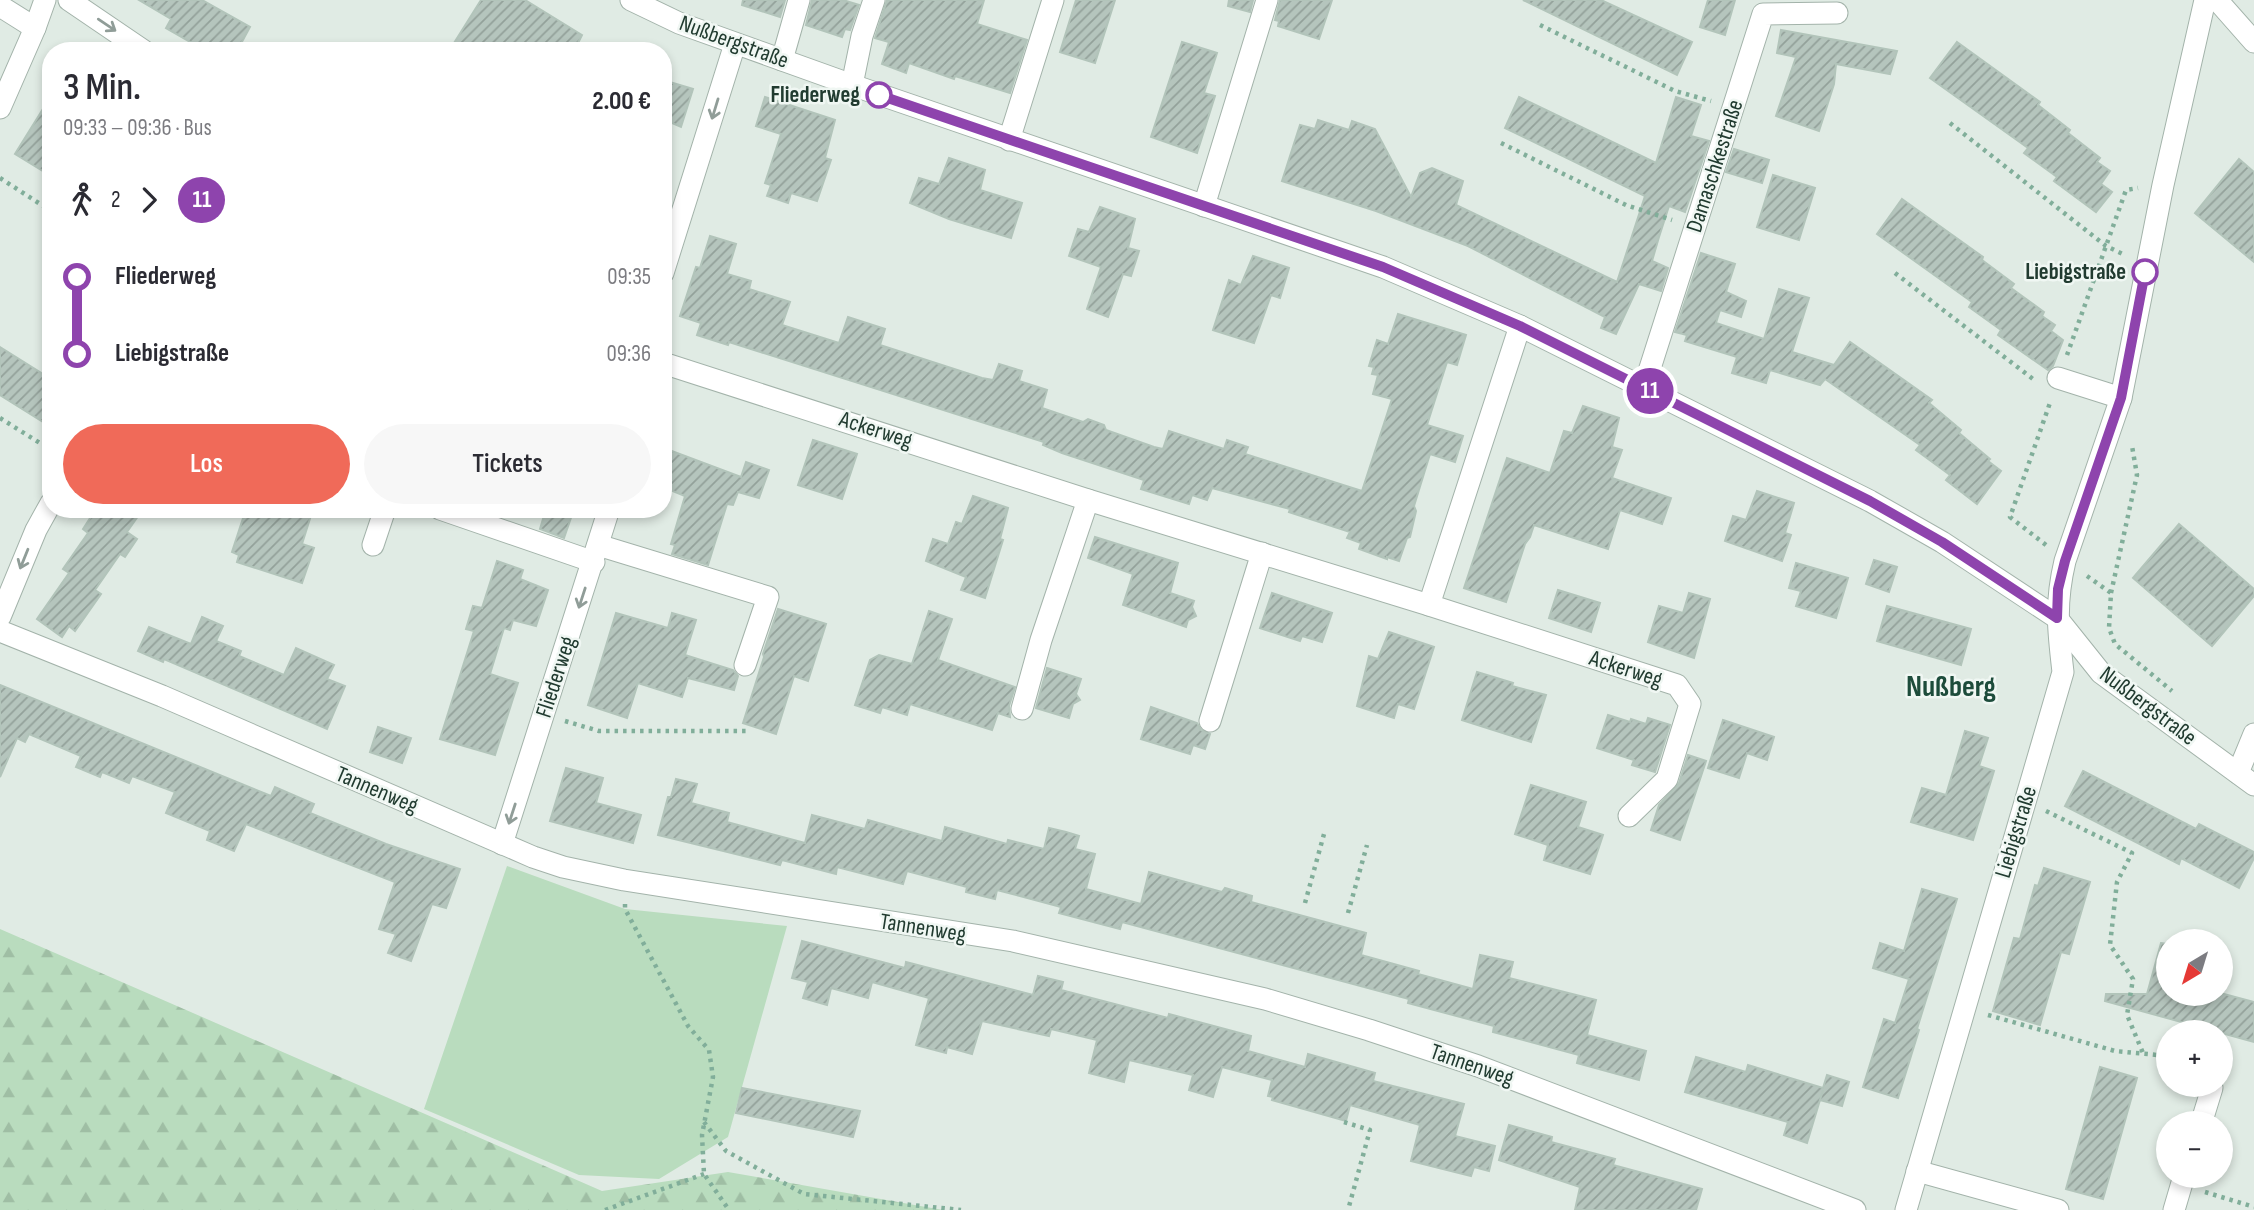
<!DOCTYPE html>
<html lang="de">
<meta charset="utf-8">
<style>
:root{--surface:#fff;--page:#f7f7f7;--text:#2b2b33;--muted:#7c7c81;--accent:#f06a59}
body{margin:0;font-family:"Sofia Sans Condensed",sans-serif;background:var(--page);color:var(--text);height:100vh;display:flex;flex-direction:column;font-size:26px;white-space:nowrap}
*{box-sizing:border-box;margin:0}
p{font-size:23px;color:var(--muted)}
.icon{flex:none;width:38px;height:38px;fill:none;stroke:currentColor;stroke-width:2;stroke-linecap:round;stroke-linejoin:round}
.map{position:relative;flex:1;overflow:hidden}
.side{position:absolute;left:42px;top:42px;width:630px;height:476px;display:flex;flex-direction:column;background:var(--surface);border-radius:28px;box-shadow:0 4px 10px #0003}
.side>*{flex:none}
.badge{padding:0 14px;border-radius:23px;font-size:24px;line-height:46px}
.needle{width:46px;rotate:218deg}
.tools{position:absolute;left:2156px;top:929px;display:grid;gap:14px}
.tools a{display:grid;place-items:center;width:77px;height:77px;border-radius:50%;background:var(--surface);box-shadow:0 4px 10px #0003;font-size:35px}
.map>.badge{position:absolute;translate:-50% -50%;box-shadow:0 0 0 4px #fff}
.legs{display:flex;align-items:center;gap:10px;height:77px;padding:0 21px;font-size:23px}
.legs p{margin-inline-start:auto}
.headline{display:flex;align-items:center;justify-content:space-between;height:119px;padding:0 21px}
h1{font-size:38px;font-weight:600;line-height:52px}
.action{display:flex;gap:14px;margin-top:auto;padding:14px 21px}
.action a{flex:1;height:80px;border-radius:42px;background:var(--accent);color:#fff;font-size:28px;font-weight:600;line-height:80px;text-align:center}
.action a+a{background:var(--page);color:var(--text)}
ul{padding:0 21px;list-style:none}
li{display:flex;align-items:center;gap:24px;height:77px;font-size:26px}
li i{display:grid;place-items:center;width:10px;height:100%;margin:0 9px;background:currentColor}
li i::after{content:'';width:18px;height:18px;margin:-9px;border:5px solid;border-radius:50%;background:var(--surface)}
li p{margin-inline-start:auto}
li:first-child i{background:linear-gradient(#0000 50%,currentColor 0)}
li:last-child i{background:linear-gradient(currentColor 50%,#0000 0)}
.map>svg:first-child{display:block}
.green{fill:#b9dcbe}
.forest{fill:url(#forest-firs)}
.building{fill:url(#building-hatch);stroke:#b2c4ba;stroke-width:2}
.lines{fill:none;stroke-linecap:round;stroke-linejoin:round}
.minor-casing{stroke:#a3b3aa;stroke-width:23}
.path{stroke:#81ae9a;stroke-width:4.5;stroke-dasharray:3.5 5;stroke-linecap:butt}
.minor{stroke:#fff;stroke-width:21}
.oneway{stroke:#909d98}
.line-1-casing{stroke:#fff;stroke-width:16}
.line-1{stroke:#8e44ad;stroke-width:10}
.stop-1-dot{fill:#fff;stroke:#8e44ad;stroke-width:3.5}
.labels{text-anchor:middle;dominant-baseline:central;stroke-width:5;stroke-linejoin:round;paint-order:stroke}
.street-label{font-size:23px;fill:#213b30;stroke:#f0f7f3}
.stop-label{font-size:23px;font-weight:bold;fill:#213b30;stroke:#f0f7f3;text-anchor:end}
.district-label{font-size:30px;font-weight:bold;fill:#1d4c3b;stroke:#f0f7f3}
</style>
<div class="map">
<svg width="2254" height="1210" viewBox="0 0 2254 1210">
<defs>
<pattern id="forest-firs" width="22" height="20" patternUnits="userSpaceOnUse" patternTransform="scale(1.75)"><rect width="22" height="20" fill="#b9dcbe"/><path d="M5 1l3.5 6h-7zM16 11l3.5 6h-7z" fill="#9fbea4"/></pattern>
<pattern id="building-hatch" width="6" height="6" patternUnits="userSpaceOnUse" patternTransform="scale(1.75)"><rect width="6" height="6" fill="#b5c5bd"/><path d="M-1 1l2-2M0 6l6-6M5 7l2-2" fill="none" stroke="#93a19a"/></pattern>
</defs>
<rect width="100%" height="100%" fill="#e0ebe4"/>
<polygon class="green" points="507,866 625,909 787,926 728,1137 659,1179 579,1175 424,1109"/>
<polygon class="forest" points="0,929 602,1191 728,1172 943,1210 0,1210"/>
<g class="building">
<polygon points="139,0 202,0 250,27 237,51 206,51 166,28 171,19"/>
<polygon points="481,0 525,0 582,35 574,51 449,51"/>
<polygon points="743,0 785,0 780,17 742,5"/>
<polygon points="812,0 843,0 859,5 850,30 845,29 842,37 806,25"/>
<polygon points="887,0 984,0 977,24 1027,40 1010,93 955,76 954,79 909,63 906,73 882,64 889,42 875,38"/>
<polygon points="1076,0 1115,0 1095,63 1060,52"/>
<polygon points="1229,0 1253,0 1250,12 1228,6"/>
<polygon points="1280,0 1332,0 1319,39 1278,26 1279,21 1275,20"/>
<polygon points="1523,0 1601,0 1692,42 1677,75"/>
<polygon points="1708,0 1735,0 1725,35 1700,27"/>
<polygon points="1781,30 1897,51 1890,74 1836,64 1834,84 1819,131 1776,116 1796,57 1777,53"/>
<polygon points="1182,42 1217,53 1204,93 1215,96 1197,153 1151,137"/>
<polygon points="1957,42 2040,102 2038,105 2070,130 2068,133 2100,158 2097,162 2110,171 2101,184 2112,192 2096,212 2054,181 2057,177 2024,153 2028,148 1930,78"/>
<polygon points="663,80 693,89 681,127 663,119"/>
<polygon points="51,96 51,176 15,154"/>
<polygon points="765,97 835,120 825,158 831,160 817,201 791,193 788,203 767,196 771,185 765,183 781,134 756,126"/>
<polygon points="1519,97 1656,163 1676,97 1701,105 1691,136 1709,141 1685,212 1669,206 1659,237 1652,261 1668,268 1661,291 1639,284 1616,334 1601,328 1605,317 1468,246 1376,211 1282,181 1300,125 1315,129 1318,120 1349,130 1352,121 1375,129 1411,197 1420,173 1432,168 1463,181 1456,205 1617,282 1645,196 1505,128"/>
<polygon points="1734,149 1769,160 1762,183 1726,172"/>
<polygon points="949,158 985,170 980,190 1022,203 1011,238 949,219 910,203 919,178 939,184"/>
<polygon points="2239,159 2254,172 2254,262 2195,213"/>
<polygon points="1773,175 1815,188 1799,240 1757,227"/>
<polygon points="1902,199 1983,257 1982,260 2014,284 2011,288 2044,312 2042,316 2055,325 2051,331 2063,340 2053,366 2048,370 1998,335 2001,330 1969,307 1972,302 1877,234"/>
<polygon points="1100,207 1135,219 1128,248 1139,251 1131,276 1123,274 1108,317 1087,309 1101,267 1069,256 1078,229 1089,232"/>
<polygon points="710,236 736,244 727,274 751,281 749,289 790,302 782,325 839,343 848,317 885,329 880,345 982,378 993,380 999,364 1022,371 1019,381 1047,390 1042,408 1083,422 1088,419 1104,425 1106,430 1154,447 1163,449 1169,431 1224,449 1227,440 1248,447 1245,454 1362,491 1392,399 1373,394 1378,375 1372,374 1374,367 1369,366 1377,340 1388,344 1398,314 1466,335 1457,365 1447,362 1427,425 1463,436 1455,462 1430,454 1414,506 1416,511 1410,537 1407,538 1399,561 1387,557 1387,559 1359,549 1361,543 1347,538 1350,532 1289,512 1290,509 1212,488 1207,500 1192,495 1189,504 1141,489 1144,480 1062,453 1043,445 1044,442 729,342 728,345 697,335 701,323 680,316 696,267 700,268"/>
<polygon points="1701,253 1735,264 1726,292 1746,301 1741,317 1720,310 1716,323 1764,339 1779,289 1809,298 1792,352 1834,365 1850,342 1932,400 1929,403 1961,430 1959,433 1990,459 1988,461 2001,471 1977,504 1946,480 1950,475 1916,450 1920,445 1825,379 1820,385 1770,370 1766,383 1732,373 1737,357 1685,341 1687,335 1675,332"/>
<polygon points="1253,256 1289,268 1280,298 1271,295 1254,343 1213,330 1229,280 1241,285"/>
<polygon points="0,347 51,379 51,427 0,395"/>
<polygon points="1583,406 1619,418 1612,447 1622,450 1612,478 1671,498 1662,524 1620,510 1608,549 1534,525 1530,537 1525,544 1506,602 1464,588 1507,458 1550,473 1564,431 1572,433"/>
<polygon points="813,440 857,454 842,499 798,485"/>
<polygon points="669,450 741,477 746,462 769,470 759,498 738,492 733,505 727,504 708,565 672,554 675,545 671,544 685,496 663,487 663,467"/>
<polygon points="1757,491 1794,503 1785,533 1791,535 1782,561 1725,541 1733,516 1746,520"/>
<polygon points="973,496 1008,508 1000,539 1003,540 985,598 961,590 966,577 926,561 933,539 948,544 956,522 962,524"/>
<polygon points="96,509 143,509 127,532 137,539 125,557 120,554 95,590 101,594 75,631 69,626 62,637 37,619 69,573 63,569 88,533 83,529"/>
<polygon points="246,509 313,509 302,544 314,548 302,583 237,562 239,555 232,552"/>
<polygon points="546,509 574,509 564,538 540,529"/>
<polygon points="2179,524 2254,589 2254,596 2212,646 2133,578"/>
<polygon points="1095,537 1178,563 1170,593 1194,601 1192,607 1196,616 1188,620 1186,627 1123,605 1133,574 1088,558"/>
<polygon points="1874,560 1897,567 1889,592 1866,584"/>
<polygon points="497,561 523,570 520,579 548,590 536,626 513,620 510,630 504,628 490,674 518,683 495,755 440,739 474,631 466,629 473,606 482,608"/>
<polygon points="1796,563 1848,578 1836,618 1796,606 1801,591 1789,588"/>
<polygon points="1558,590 1600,603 1591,632 1549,618"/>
<polygon points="1272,593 1332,613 1322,642 1302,636 1300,641 1260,628"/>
<polygon points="1689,593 1710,599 1694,658 1648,642 1659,606 1683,613"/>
<polygon points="1887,606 1971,629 1961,665 1877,641"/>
<polygon points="778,609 826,624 808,681 794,676 776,734 743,723 764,657 763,654"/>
<polygon points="929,611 952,619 938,660 1015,687 1009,706 1010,717 998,713 992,730 910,704 907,715 882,707 880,713 855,705 870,660 879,655 912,664"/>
<polygon points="616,613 668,628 672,613 696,620 685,655 733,670 738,676 734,690 688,678 682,697 638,683 627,718 588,705"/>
<polygon points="202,617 223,626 216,641 241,651 239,656 284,675 296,648 334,665 327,679 345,686 327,729 164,659 163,662 138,651 149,627 191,644"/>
<polygon points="1389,632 1434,647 1414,709 1398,704 1394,718 1357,706 1369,656 1378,659"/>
<polygon points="1047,668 1081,679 1076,694 1080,700 1073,704 1069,718 1036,708"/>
<polygon points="1477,672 1513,683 1512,686 1546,695 1531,742 1462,720"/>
<polygon points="0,685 271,796 275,787 314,804 310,813 386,844 460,869 446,908 432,904 411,961 388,953 396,934 379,929 395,882 246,824 234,851 207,840 210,831 166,813 175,792 132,776 129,783 102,772 100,777 76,767 81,756 29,734 25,742 17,738 0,777"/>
<polygon points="1151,707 1197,723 1201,730 1210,734 1205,749 1193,745 1190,754 1141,739"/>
<polygon points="1608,715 1630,722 1631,719 1646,724 1648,718 1670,725 1655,772 1632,765 1634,760 1597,748"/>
<polygon points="1723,720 1774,737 1767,760 1747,753 1739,778 1708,768"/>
<polygon points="378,727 411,738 402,763 370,752"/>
<polygon points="1965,731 1988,738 1979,766 1994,771 1973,840 1911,822 1922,788 1946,795"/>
<polygon points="1688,755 1706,761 1680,840 1651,830 1659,805 1679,783"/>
<polygon points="566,768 603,778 596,803 641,815 633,843 550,821"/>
<polygon points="2083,771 2196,829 2199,824 2254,852 2254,858 2239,888 2181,858 2179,864 2065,806"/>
<polygon points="676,779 697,784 691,803 729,813 727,822 805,843 812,815 865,829 868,820 942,841 945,827 1007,844 1008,840 1044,849 1049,828 1066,832 1079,836 1075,849 1095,854 1086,889 1141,904 1149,872 1222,892 1225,888 1252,896 1251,902 1366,933 1361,955 1419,971 1418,974 1473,989 1480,955 1513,962 1509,978 1596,1000 1587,1035 1646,1051 1639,1080 1577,1063 1579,1055 1493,1032 1494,1026 1408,1003 1409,999 1122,922 1120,929 1059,913 1061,907 997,890 995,899 966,892 967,887 907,871 903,884 837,867 836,874 782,860 780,865 658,835 668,797 671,797"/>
<polygon points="1531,785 1586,802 1578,827 1603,835 1590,874 1544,860 1548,845 1515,834"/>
<polygon points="2044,868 2090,882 2069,954 2061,952 2040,1025 1993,1011 2014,938 2020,939 2035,885 2038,886"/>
<polygon points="1922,889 1957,899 1917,1029 1919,1030 1898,1098 1863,1087 1884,1019 1895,1023 1909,979 1873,968 1880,943 1904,951"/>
<polygon points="802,941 905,968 906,962 1033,995 1038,976 1063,982 1061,990 1168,1018 1169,1014 1251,1036 1248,1051 1305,1067 1308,1054 1375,1073 1373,1081 1464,1104 1455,1136 1495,1146 1489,1171 1474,1167 1471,1176 1411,1161 1420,1125 1350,1105 1346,1121 1272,1100 1273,1097 1268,1096 1272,1080 1222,1067 1213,1097 1189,1090 1193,1075 1129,1060 1124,1082 1089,1073 1097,1040 1051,1029 1049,1036 982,1021 972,1054 947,1047 946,1053 916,1045 929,998 872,982 868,998 831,988 827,1005 803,998 808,982 792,978"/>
<polygon points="2161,943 2168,944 2168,994 2224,994 2254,1002 2254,1042 2105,1001 2106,994 2147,994"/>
<polygon points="1696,1057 1746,1072 1748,1065 1823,1088 1827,1075 1849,1082 1842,1106 1820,1100 1823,1090 1807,1143 1784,1135 1788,1122 1685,1092"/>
<polygon points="2100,1067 2137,1078 2103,1199 2066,1189"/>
<polygon points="742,1088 860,1111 853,1137 736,1113"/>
<polygon points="1509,1125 1552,1137 1551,1142 1615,1159 1613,1165 1702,1189 1696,1210 1575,1210 1580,1187 1499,1160"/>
</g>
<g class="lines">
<g class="minor-casing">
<g id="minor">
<polyline points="69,0 144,51"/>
<polyline points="631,0 679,23 852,85 1383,267 1520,326 1870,501 1942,542 2057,618 2101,673 2254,785"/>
<polyline points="2217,0 2254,42"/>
<polyline points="0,6 35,28"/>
<polyline points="782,60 799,0"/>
<polyline points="852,85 862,36 874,0"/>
<polyline points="0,108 35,28 45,0"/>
<polyline points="1009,140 1053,0"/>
<polyline points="1204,206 1267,0"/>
<polyline points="663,273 735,44"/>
<polyline points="663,363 1088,500 1429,605 1520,326"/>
<polyline points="2058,378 2121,398"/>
<polyline points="1644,387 1763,14 1837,13"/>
<polyline points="440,509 594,562"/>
<polyline points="373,545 385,509"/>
<polyline points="598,545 768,597 745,665"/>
<polyline points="1429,605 1677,685 1690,704 1667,779 1629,816"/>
<polyline points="0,617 36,530 51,503"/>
<polyline points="0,631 162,696 533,857 563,867 624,880 1013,941 1265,999 1369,1030 1478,1066 1855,1210"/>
<polyline points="1022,709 1041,640 1088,500"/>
<polyline points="1210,721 1262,553"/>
<polyline points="2238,773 2254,734"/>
<polyline points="502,844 609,509"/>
<polyline points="2201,1124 2212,1088"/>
<polyline points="1917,1171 2058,1210"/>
<path d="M1906,1210L2063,672C2058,630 2055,603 2065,561L2121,398L2163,185L2205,0"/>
<polyline points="2174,1210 2184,1176"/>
</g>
</g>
<g class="path">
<polyline points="1540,25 1675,91 1711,101"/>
<polyline points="1950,123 2106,246 2125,255"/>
<polyline points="1501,143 1626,205 1672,220"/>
<polyline points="0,178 51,211"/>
<polyline points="1895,273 2033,379"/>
<polyline points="2067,355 2126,190 2138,188"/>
<polyline points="0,418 51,450"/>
<polyline points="2046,545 2010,517 2051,400"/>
<polyline points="2087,576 2111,593 2109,628 2115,644 2172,691"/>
<polyline points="2111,593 2137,475 2132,446"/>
<polyline points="565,721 599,731 749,731"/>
<polyline points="2046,811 2132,853 2117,882 2110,945 2133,979 2127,1015 2143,1053"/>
<polyline points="1305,903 1324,834"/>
<polyline points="625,904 625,909 688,1026 709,1050 713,1077 702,1135 704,1174 729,1210"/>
<polyline points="1348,913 1367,845"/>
<polyline points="1988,1015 2115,1051 2168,1056"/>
<polyline points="704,1122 726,1151 804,1194 961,1210"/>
<polyline points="1344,1122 1370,1130 1348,1210"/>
<polyline points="2205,1192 2254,1207"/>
<polyline points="605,1210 704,1174"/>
</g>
<use href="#minor" class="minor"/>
</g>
<defs><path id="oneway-shaft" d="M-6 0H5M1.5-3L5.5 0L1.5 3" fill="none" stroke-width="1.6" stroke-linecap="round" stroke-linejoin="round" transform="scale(1.75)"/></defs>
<g class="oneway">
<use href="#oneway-shaft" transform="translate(107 25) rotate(34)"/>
<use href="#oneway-shaft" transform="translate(715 109) rotate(107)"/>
<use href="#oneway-shaft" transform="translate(24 559) rotate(112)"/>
<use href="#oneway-shaft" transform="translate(582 598) rotate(108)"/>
<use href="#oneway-shaft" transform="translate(512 814) rotate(108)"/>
</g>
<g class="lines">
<g class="line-1-casing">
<polyline id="line-1" points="879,95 1383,267 1520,326 1870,501 1942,542 2057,618 2058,589 2065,561 2121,398 2145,272"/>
</g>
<use href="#line-1" class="line-1"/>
</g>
<g class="stop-1-dot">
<circle cx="879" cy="95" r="12"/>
<circle cx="2145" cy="272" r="12"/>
</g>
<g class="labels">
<g class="street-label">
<text transform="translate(734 42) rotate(20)">Nußbergstraße</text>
<text transform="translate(1715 166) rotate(-72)">Damaschkestraße</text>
<text transform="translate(876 430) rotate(18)">Ackerweg</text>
<text transform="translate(1626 669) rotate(18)">Ackerweg</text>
<text transform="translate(556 677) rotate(-72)">Fliederweg</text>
<text transform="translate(2148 706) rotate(37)">Nußbergstraße</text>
<text transform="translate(377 790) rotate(23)">Tannenweg</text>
<text transform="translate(2016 832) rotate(-73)">Liebigstraße</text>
<text transform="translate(923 928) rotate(9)">Tannenweg</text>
<text transform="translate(1472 1065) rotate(19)">Tannenweg</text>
</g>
<g class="stop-label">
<text x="860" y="95">Fliederweg</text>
<text x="2126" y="272">Liebigstraße</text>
</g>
<g class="district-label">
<text x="1951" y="687">Nußberg</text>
</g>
</g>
</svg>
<div class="tools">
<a><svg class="needle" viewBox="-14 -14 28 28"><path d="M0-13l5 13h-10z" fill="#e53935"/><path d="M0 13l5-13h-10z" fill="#7c7c81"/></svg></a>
<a>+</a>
<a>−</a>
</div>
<b class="badge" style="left:1650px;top:391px;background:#8e44ad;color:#fff">11</b>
<section class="side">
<div class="headline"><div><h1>3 Min.</h1><p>09:33 – 09:36 · Bus</p></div><b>2.00 €</b></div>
<div class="legs"><svg class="icon" aria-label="walk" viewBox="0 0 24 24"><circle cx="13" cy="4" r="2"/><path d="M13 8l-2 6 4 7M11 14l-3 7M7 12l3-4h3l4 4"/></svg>2<svg class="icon" aria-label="forward" viewBox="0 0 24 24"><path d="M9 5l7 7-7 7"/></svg><b class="badge" style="background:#8e44ad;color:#fff">11</b></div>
<ul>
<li><i style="color:#8e44ad"></i><b>Fliederweg</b><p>09:35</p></li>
<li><i style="color:#8e44ad"></i><b>Liebigstraße</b><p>09:36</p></li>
</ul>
<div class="action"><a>Los</a><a>Tickets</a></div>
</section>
</div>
